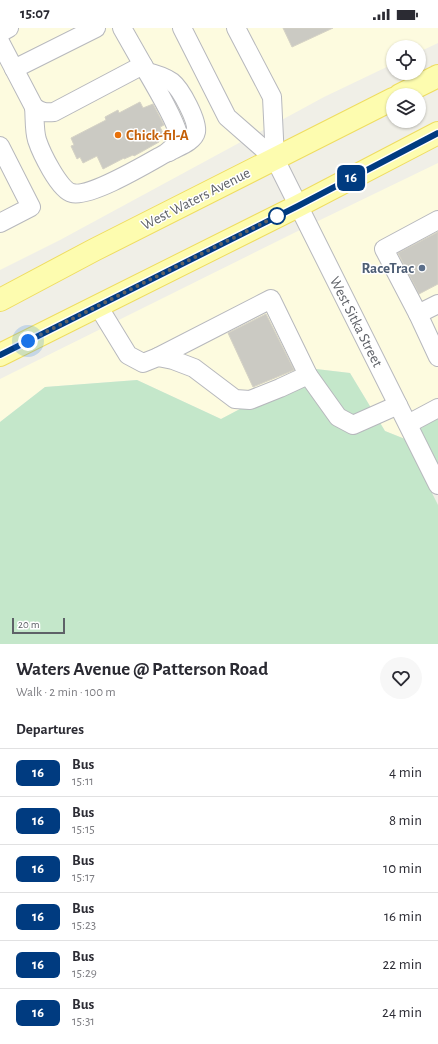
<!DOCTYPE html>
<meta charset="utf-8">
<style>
:root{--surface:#fff;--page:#f7f7f7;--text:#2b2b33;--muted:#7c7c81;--line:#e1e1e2}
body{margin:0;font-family:"Alegreya Sans",sans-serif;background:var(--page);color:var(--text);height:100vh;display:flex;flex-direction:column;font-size:15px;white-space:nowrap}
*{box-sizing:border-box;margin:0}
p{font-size:13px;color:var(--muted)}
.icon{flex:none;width:22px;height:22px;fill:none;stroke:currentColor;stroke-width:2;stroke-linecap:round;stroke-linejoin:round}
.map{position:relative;height:616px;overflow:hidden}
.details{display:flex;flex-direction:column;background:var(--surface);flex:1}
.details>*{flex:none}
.badge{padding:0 8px;border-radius:6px;font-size:14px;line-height:26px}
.fabs{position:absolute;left:386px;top:12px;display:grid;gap:8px}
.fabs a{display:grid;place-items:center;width:40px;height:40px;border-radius:50%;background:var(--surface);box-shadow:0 1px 3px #0004;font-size:20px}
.scale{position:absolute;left:12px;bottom:10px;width:53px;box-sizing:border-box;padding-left:4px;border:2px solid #5e6167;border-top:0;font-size:11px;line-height:14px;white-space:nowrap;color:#5e6167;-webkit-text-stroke:3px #fff;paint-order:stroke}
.you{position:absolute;width:20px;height:20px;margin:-10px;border:3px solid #fff;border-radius:50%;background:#1a73e8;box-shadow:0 0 0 6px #1a73e833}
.map>.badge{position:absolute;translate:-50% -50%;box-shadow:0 0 0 2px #fff}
h2{padding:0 16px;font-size:15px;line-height:36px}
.round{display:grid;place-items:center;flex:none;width:42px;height:42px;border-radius:21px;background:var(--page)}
.summary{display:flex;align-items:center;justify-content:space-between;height:68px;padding:0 16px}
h1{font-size:19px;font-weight:600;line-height:30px}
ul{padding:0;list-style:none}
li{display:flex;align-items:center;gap:12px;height:48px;padding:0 16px;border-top:1px solid var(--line)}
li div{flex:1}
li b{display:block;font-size:15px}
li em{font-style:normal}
li .badge{min-width:44px;font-weight:700;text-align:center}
.status{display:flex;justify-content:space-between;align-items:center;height:28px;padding:0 20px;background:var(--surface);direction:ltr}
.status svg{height:11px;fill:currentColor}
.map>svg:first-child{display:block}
.commercial{fill:#fdfbdf}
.green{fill:#c4e7ca}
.building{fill:#cbcac3;stroke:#d5d2c5}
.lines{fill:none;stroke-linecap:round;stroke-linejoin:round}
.minor-casing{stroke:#b7b8bd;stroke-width:20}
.major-casing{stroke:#efdd61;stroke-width:24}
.minor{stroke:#fff;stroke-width:18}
.major{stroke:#fdfcaf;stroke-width:22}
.line-casing{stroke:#fff;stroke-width:9}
.line{stroke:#003b80;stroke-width:6}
.walk{stroke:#5e6167;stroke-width:4;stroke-dasharray:0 7.2}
.food-dot{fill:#e8710a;stroke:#fff;stroke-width:1.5}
.stop-dot{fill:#fff;stroke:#003b80;stroke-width:2}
.service-dot{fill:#5c6f8a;stroke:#fff;stroke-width:1.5}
.labels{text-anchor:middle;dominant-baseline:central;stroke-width:3;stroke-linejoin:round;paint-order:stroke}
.food-label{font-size:15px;font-weight:bold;fill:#c56008;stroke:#fff;text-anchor:start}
.street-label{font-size:15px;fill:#5e6167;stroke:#fff}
.service-label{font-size:15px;font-weight:bold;fill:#4e5e75;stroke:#fff;text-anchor:end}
</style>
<div class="status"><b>15:07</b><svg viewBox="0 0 49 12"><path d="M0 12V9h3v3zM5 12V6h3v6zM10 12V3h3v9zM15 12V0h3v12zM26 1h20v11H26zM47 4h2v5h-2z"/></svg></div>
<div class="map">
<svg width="438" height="616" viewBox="0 0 438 616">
<rect width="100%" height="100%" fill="#f0efe7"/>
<g class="commercial">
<polygon points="0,0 438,0 438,15 419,24 419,19 393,19 393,36 324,69 60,212 0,242"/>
<polygon points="438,135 438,389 420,401 316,194"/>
<polygon points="300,202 405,411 385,403 350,345 316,341 221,391 137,352 45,359 0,394 0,351"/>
</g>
<g class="green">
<polygon points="316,341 350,345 385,403 405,411 438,477 438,616 0,616 0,394 45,359 137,352 221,391"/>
<polygon points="438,389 438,437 420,401"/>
</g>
<g class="building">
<polygon points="283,0 333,0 292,19"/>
<polygon points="140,74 143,80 153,76 164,97 160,99 163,105 156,108 159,114 134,128 133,127 124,131 124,130 103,141 97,128 83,135 80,129 77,131 71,118 74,117 71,110 106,92 105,89 118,82 119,85"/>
<polygon points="438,204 438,256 419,266 398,225"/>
<polygon points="266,286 294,342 253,359 228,305"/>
</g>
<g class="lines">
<g class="minor-casing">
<g id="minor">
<polyline points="182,0 227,89 275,131 438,457"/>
<polyline points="236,0 272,69 275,131"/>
<polyline points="0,5 9,0"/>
<path d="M0,14L34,79C41,84 45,85 54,84L143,37L122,0"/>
<polyline points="14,41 96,0"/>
<path d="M147,44C156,46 165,49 172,54C181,61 198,93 196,104C194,114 177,119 169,124"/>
<path d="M34,79C35,90 34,102 37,112C41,124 59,162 72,165C90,170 148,135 166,125C172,120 178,116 178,107C178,96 150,49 143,37"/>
<polyline points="0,118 31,179 0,195"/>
<polyline points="438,276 418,286 438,329"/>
<polyline points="98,278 128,327 143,335 158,329 173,332 194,340 235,371 250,372 280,360 308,347 338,389 353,397 398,377"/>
<polyline points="418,286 384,221 438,192"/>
<polyline points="158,329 271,271 308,347"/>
<polyline points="408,396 438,380"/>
</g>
</g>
<g class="major-casing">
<g id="major">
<polyline points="400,67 438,48"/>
<polyline points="0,272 94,222 393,71"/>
<polyline points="0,327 298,178 438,105"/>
</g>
</g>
<use href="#minor" class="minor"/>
<use href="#major" class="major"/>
</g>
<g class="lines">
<g class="line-casing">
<polyline id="line" points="0,327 298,178 438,105"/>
</g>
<use href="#line" class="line"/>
<polyline class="walk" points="28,313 277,188"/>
</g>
<circle class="food-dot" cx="118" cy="107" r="4"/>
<circle class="stop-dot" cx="277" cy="188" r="8"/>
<circle class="service-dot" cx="422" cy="240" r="4"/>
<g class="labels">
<g class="food-label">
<text x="126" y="107">Chick-fil-A</text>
</g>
<g class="street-label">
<text transform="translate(196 171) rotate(-27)">West Waters Avenue</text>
<text transform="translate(356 294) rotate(63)">West Sitka Street</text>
</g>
<g class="service-label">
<text x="414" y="240">RaceTrac</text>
</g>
</g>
</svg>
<div class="fabs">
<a><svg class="icon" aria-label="locate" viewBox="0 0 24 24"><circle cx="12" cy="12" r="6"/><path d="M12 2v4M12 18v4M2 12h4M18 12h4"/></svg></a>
<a><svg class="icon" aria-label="layers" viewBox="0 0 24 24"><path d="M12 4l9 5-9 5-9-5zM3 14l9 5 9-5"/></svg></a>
</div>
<div class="scale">20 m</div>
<div class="you" style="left:28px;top:313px"></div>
<b class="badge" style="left:351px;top:150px;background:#003b80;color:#fff">16</b>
</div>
<section class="details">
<div class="summary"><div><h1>Waters Avenue @ Patterson Road</h1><p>Walk · 2 min · 100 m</p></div><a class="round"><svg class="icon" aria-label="heart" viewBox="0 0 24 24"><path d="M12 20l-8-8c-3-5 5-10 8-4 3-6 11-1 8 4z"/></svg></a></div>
<h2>Departures</h2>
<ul>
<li><span class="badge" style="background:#003b80;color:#fff">16</span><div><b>Bus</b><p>15:11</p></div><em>4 min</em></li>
<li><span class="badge" style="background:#003b80;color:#fff">16</span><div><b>Bus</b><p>15:15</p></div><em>8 min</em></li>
<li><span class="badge" style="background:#003b80;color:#fff">16</span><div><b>Bus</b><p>15:17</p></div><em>10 min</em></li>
<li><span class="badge" style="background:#003b80;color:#fff">16</span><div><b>Bus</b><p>15:23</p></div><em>16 min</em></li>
<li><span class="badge" style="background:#003b80;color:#fff">16</span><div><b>Bus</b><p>15:29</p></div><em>22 min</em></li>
<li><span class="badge" style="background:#003b80;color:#fff">16</span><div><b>Bus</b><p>15:31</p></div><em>24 min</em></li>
</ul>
</section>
